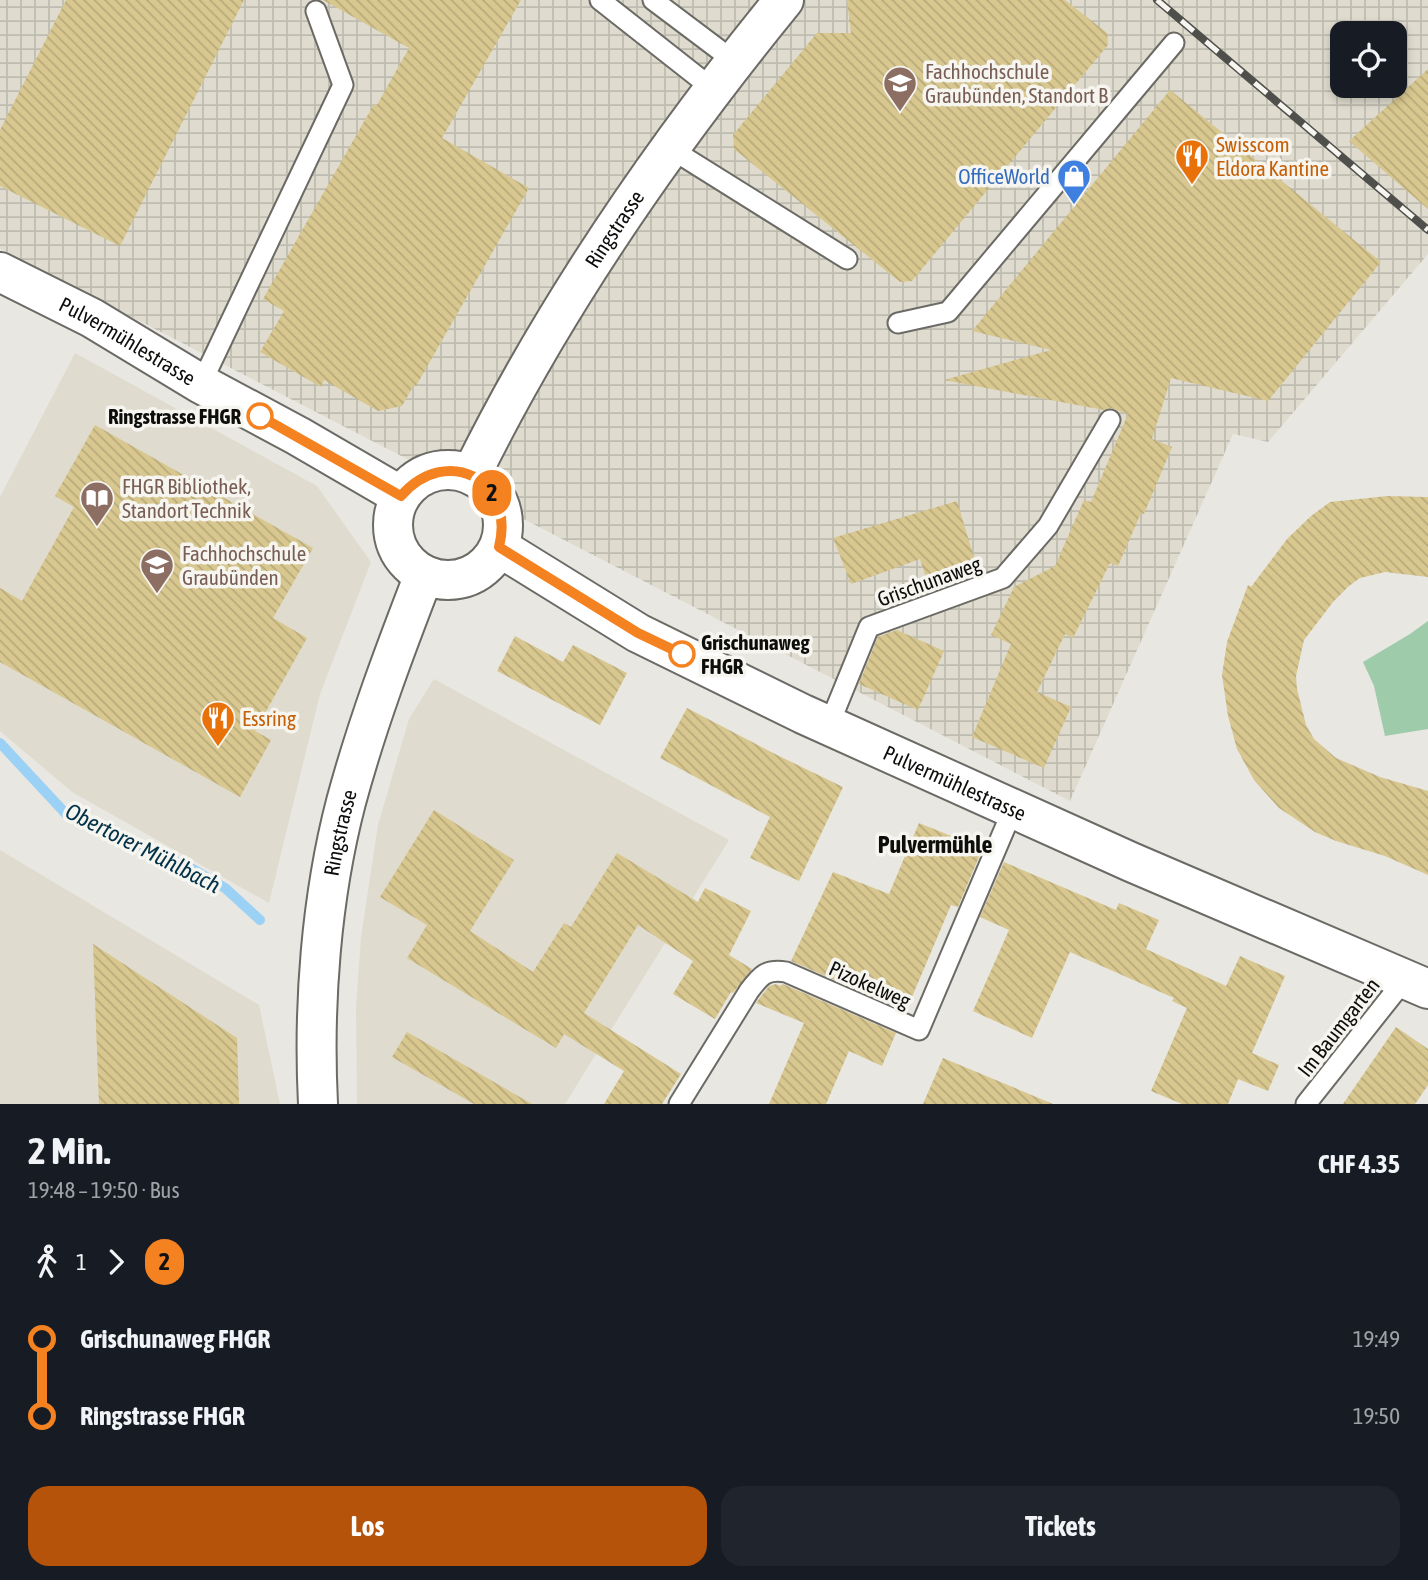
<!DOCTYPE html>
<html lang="de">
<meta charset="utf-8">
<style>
:root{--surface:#171b24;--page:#20242c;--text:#f1f3f6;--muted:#9ea1a6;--accent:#b45309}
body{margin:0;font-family:"Asap Condensed",sans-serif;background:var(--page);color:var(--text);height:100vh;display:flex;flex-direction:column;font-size:26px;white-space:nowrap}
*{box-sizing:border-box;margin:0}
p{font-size:23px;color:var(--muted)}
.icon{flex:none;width:38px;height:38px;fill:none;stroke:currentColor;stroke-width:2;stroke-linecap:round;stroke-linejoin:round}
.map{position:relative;height:1104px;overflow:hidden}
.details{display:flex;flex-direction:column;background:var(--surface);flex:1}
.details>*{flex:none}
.badge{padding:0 14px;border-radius:23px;font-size:24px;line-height:46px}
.controls{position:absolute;left:1330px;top:21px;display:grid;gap:14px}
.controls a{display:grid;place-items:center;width:77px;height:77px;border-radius:14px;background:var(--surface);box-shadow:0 4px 10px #0003;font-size:35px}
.map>.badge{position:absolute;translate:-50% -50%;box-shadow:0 0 0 4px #fff}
.legs{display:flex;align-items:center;gap:10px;height:77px;padding:0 28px;font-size:23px}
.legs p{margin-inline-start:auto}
.head{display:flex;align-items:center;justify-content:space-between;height:119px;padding:0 28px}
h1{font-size:38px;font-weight:700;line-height:52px}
.action{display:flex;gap:14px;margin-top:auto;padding:14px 28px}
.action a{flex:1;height:80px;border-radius:21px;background:var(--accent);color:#fff;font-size:28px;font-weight:700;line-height:80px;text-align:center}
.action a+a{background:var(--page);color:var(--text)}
ul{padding:0 28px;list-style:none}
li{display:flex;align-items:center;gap:24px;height:77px;font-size:26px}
li i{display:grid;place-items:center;width:10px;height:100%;margin:0 9px;background:currentColor}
li i::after{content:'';width:18px;height:18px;margin:-9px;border:5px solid;border-radius:50%;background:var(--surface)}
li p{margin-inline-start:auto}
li:first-child i{background:linear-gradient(#0000 50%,currentColor 0)}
li:last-child i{background:linear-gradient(currentColor 50%,#0000 0)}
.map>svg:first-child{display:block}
.built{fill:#dfdbce}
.industrial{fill:url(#industrial-grid);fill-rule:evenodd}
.green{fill:#9eccab}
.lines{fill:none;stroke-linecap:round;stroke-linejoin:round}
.stream{stroke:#9ad1f4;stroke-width:10}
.building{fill:url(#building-back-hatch)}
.service-casing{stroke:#6b6a65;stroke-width:23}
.tertiary-casing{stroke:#6b6a65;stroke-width:42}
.secondary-casing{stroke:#6b6a65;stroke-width:42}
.service{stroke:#fff;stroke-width:19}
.tertiary{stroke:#fff;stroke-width:38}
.secondary{stroke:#fff;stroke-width:38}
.rail-casing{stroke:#4f4f4c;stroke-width:8}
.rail{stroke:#f6f5ef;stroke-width:5;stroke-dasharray:16;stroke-linecap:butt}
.line-1-casing{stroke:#fff;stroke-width:16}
.line-1{stroke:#f58220;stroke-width:10}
.stop-1-dot{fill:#fff;stroke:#f58220;stroke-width:3.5}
.labels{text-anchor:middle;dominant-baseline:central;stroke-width:7;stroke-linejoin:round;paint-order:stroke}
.education-label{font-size:21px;fill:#785e54;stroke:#f6f5ef;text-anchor:start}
.food-label{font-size:21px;fill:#c56008;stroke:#f6f5ef;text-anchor:start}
.shop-label{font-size:21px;fill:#366cbe;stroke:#f6f5ef;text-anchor:end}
.street-label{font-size:21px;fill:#0d0d0b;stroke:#f6f5ef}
.stop-label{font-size:21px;font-weight:bold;fill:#0d0d0b;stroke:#f6f5ef;text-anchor:end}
.water-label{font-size:23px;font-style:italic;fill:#033249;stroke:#f6f5ef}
.quarter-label{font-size:24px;font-weight:bold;fill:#0d0d0b;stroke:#f6f5ef}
</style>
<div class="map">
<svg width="1428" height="1104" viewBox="0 0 1428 1104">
<defs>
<pattern id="industrial-grid" width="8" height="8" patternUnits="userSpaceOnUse" patternTransform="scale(1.75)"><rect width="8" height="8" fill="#dfdbce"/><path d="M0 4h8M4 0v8" fill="none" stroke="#bebbb0"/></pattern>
<pattern id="building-back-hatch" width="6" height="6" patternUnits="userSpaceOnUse" patternTransform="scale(1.75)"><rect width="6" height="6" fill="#d8c78f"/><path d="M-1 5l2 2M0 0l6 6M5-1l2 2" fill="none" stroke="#b8aa7a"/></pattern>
</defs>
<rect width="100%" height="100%" fill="#e9e7e2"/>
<g class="built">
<polygon points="75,353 317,486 371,562 320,694 269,903 72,792 0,731 0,497"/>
<polygon points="434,679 729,840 565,1104 357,1104 356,1008 361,937 378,825 409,719"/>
<polygon points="0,850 259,1005 280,1104 0,1104"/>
</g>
<path class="industrial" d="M0,0H1428V254L1268,442L1233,434L1070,801L0,249ZM1342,33H1395V86H1342Z"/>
<polygon class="green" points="1428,621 1428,729 1385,736 1374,686 1363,662 1410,634"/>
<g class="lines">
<polyline class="stream" points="0,743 67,815 110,828 132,842 191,868 225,888 260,920"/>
</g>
<g class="building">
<polygon points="66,0 244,0 120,246 0,186 0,130"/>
<polygon points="323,0 521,0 442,138 529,188 416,386 414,385 402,406 378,411 324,380 321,387 260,352 284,311 263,299 374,104 377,105 409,48"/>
<polygon points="847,0 1065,0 1107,33 1108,45 912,281 900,282 734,149 733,135 817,33 851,33"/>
<polygon points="1428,69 1428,209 1349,141"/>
<polygon points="1170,90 1381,262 1268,401 1171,378 1152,439 1172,447 1144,514 1141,513 1118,566 1110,563 1073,638 1065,634 1037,692 1071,707 1044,768 972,737 1011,644 991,635 1014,587 1055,566 1084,500 1091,502 1128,414 1111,408 1104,410 944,380 1051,350 972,331"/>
<polygon points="95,425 313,548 273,618 307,638 255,731 271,740 240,797 0,662 0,588 22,601 74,507 55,496"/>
<polygon points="1387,496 1428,497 1428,577 1385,572 1360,578 1349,586 1333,602 1304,640 1296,676 1297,689 1306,725 1314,739 1336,758 1380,777 1428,791 1428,875 1385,856 1336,841 1315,832 1279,808 1254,780 1237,749 1228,716 1222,675 1227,642 1248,585 1251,587 1287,539 1311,516 1330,502"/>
<polygon points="957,501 975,561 925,575 920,559 851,584 833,538"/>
<polygon points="897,630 944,651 918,710 859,684 878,637"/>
<polygon points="515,636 563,662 573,645 627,673 600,725 497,671"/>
<polygon points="687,708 777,755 843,787 799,881 750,858 770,817 660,758"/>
<polygon points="434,810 514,860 470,931 533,972 564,923 571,927 617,853 698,902 705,888 751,911 729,955 752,969 733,993 731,992 715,1019 673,994 693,961 638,925 584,1013 681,1074 662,1104 604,1104 624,1071 564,1034 556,1048 407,958 427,925 380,897"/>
<polygon points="919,823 976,846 974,849 981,852 958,907 951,905 906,1011 791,961 833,872 889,894"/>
<polygon points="1004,862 1116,910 1119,903 1159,920 1146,949 1226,986 1240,956 1285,976 1252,1053 1279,1065 1268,1091 1238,1079 1228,1104 1182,1104 1151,1091 1187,1008 1172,1001 1174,998 1070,952 1032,1038 973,1011 1009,930 980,917"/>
<polygon points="93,944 237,1038 239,1104 99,1104"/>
<polygon points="776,984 780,986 783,984 896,1033 882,1066 849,1051 826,1104 769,1104 804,1023 756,1003 769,986"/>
<polygon points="1396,1027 1428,1049 1428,1085 1415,1104 1343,1104"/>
<polygon points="407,1032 532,1104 474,1104 392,1057"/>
<polygon points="943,1058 1053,1104 923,1104"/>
</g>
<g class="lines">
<g class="service-casing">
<g id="service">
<polyline points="600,0 713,89"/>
<polyline points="653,0 734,61"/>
<polyline points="668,147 847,259"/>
<polyline points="898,323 948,312 1174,43"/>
<polyline points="201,384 343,85 316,11"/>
<polyline points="829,725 869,627 1003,578 1048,526 1110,420"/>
<path d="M679,1104L749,991C761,975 766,969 786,972L919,1030L1013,809"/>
<polyline points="1306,1104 1405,979"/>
</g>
</g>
<g class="tertiary-casing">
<g id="tertiary">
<path id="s1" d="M0,272L92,318L201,384L298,436L401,496"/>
<path id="s2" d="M499,547L638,633L803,714L1131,862L1428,989"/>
</g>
</g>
<g class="secondary-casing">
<g id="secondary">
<circle cx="448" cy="525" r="55"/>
<path id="s3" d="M471,475C555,304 664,147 784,0"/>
<path id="s4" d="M318,1104C313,1005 321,898 346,802C367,724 395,650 424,575"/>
</g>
</g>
<use href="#service" class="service"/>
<use href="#tertiary" class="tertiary"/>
<use href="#secondary" class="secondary"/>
<g class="rail-casing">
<polyline id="rail" points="1157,0 1428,230"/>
</g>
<use href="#rail" class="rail"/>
</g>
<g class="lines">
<g class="line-1-casing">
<path id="line-1" d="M260,416L401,496C446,444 516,479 499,547L638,633L682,654"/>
</g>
<use href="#line-1" class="line-1"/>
</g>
<defs>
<g id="university-pin" transform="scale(1.75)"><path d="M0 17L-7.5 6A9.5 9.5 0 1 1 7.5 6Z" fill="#8d6e63" stroke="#f6f5ef"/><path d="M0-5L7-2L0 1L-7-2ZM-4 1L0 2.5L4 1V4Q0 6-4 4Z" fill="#fff"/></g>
<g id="restaurant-pin" transform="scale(1.75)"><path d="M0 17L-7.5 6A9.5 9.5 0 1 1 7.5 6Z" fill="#e8710a" stroke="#f6f5ef"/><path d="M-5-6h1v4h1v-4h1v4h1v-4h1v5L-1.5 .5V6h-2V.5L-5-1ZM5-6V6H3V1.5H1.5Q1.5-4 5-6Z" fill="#fff"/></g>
<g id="shop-pin" transform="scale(1.75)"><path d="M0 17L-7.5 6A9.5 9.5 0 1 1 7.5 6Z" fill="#3f7fe0" stroke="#f6f5ef"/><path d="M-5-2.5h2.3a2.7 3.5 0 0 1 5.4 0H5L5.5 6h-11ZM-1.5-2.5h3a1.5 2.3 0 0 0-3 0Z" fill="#fff"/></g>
<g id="library-pin" transform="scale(1.75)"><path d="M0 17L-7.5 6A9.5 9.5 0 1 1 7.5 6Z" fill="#8d6e63" stroke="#f6f5ef"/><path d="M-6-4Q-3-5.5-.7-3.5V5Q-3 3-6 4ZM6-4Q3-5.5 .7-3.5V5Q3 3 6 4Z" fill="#fff"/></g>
</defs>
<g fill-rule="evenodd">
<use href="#university-pin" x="900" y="83"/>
<use href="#restaurant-pin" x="1192" y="156"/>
<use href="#shop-pin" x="1074" y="176"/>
<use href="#library-pin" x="97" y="498"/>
<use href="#university-pin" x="157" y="565"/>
<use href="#restaurant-pin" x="218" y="718"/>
</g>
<g class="stop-1-dot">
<circle cx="260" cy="416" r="12"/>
<circle cx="682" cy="654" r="12"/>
</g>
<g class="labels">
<g class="education-label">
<text x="925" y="71">Fachhochschule<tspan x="925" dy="24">Graubünden, Standort B</tspan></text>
<text x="122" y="486">FHGR Bibliothek,<tspan x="122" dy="24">Standort Technik</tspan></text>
<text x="182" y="553">Fachhochschule<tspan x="182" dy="24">Graubünden</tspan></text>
</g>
<g class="food-label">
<text x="1216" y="144">Swisscom<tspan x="1216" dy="24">Eldora Kantine</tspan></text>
<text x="242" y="718">Essring</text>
</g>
<g class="shop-label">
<text x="1050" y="176">OfficeWorld</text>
</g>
<g class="street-label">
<text stroke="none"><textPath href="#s3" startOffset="285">Ringstrasse</textPath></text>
<text stroke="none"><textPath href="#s1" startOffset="145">Pulvermühlestrasse</textPath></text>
<text transform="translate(929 581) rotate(-20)">Grischunaweg</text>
<text stroke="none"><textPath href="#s2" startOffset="514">Pulvermühlestrasse</textPath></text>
<text stroke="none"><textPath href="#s4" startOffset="273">Ringstrasse</textPath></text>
<text transform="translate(870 984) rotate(24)">Pizokelweg</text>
<text transform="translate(1338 1027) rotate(-52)">Im Baumgarten</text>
</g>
<g class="stop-label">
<text x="241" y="416">Ringstrasse FHGR</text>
<text x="701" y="642" text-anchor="start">Grischunaweg<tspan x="701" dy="24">FHGR</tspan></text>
</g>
<g class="water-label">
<text transform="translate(143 848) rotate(27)">Obertorer Mühlbach</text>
</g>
<g class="quarter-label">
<text x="935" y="844">Pulvermühle</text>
</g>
</g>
</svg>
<div class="controls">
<a><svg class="icon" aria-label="locate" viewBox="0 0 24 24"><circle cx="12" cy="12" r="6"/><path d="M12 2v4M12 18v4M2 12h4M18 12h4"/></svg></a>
</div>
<b class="badge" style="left:492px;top:493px;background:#f58220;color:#111">2</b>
</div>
<section class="details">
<div class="head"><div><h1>2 Min.</h1><p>19:48 – 19:50 · Bus</p></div><b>CHF 4.35</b></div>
<div class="legs"><svg class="icon" aria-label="walk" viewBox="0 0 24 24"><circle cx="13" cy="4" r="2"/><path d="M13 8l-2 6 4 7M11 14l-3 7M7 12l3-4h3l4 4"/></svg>1<svg class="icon" aria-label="forward" viewBox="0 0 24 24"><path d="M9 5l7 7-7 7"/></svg><b class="badge" style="background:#f58220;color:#111">2</b></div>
<ul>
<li><i style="color:#f58220"></i><b>Grischunaweg FHGR</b><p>19:49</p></li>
<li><i style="color:#f58220"></i><b>Ringstrasse FHGR</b><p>19:50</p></li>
</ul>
<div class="action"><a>Los</a><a>Tickets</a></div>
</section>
